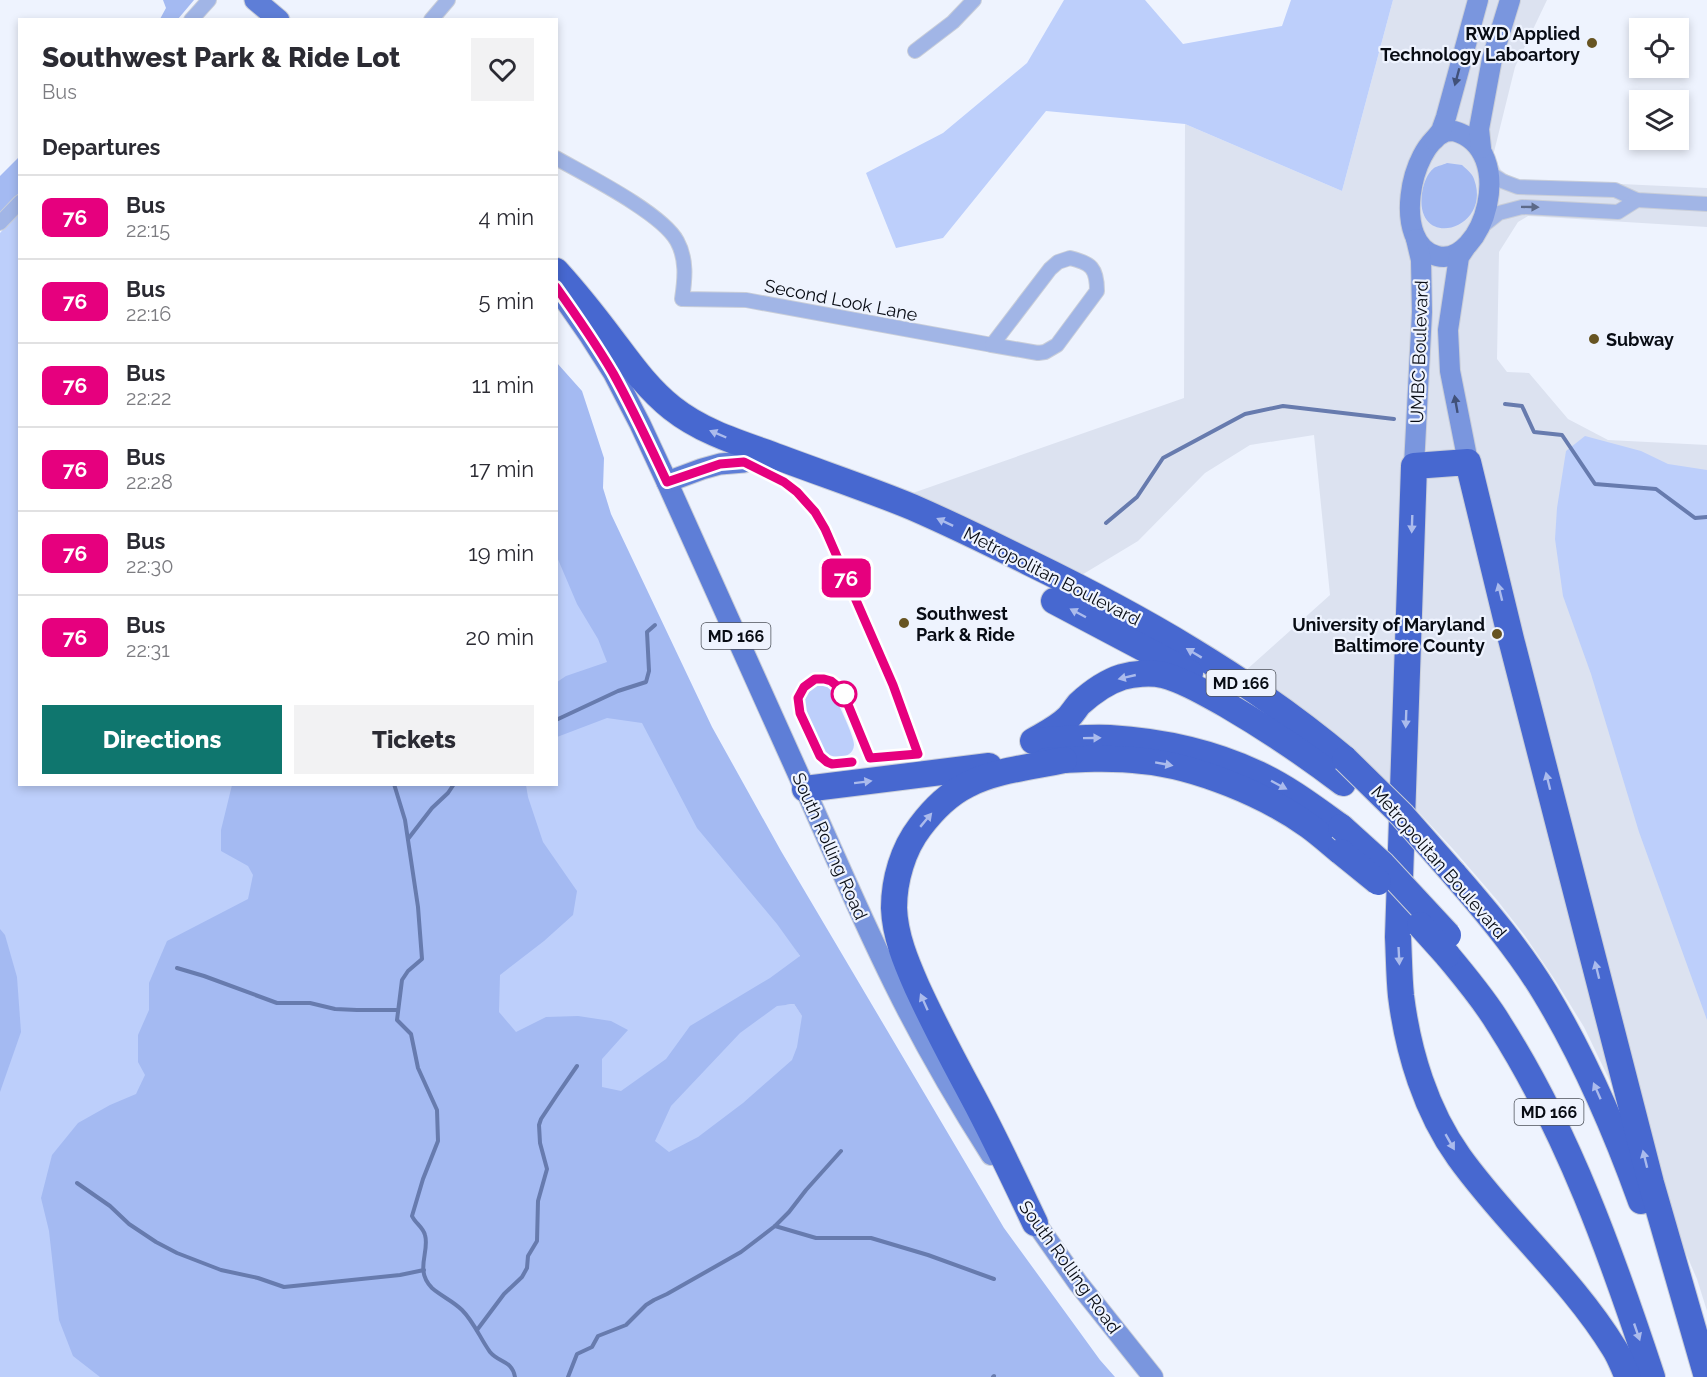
<!DOCTYPE html>
<style>
:root{--surface:#fff;--page:#f2f2f3;--text:#2b2b33;--muted:#7c7c81;--line:#e1e1e2;--accent:#0f766e}
body{margin:0;font-family:Raleway,sans-serif;background:var(--page);color:var(--text);height:100vh;display:flex;flex-direction:column;font-size:22px;white-space:nowrap}
*{box-sizing:border-box;margin:0}
p{font-size:20px;color:var(--muted)}
.icon{flex:none;width:33px;height:33px;fill:none;stroke:currentColor;stroke-width:2;stroke-linecap:round;stroke-linejoin:round}
.map{position:relative;flex:1;overflow:hidden}
.drawer{position:absolute;left:18px;top:18px;width:540px;height:768px;display:flex;flex-direction:column;background:var(--surface);border-radius:0px;box-shadow:0 3px 9px #0003}
.drawer>*{flex:none}
.badge{padding:0 12px;border-radius:9px;font-size:21px;line-height:39px}
.fabs{position:absolute;left:1629px;top:18px;display:grid;gap:12px}
.fabs a{display:grid;place-items:center;width:60px;height:60px;border-radius:0px;background:var(--surface);box-shadow:0 3px 9px #0003;font-size:30px}
.map>.badge{position:absolute;translate:-50% -50%;box-shadow:0 0 0 3px #fff}
h2{padding:0 24px;font-size:22px;line-height:54px}
.round{display:grid;place-items:center;flex:none;width:63px;height:63px;border-radius:0px;background:var(--page)}
.overview{display:flex;align-items:center;justify-content:space-between;height:102px;padding:0 24px}
h1{font-size:28px;font-weight:800;line-height:45px}
.button{display:flex;gap:12px;margin-top:auto;padding:12px 24px}
.button a{flex:1;height:69px;border-radius:0px;background:var(--accent);color:#fff;font-size:24px;font-weight:800;line-height:69px;text-align:center}
.button a+a{background:var(--page);color:var(--text)}
ul{padding:0;list-style:none}
li{display:flex;align-items:center;gap:18px;height:84px;padding:0 24px;border-top:2px solid var(--line)}
li div{flex:1}
li b{display:block;font-size:22px}
li em{font-style:normal}
li .badge{min-width:66px;font-weight:700;text-align:center}
.map>svg:first-child{display:block}
.built{fill:#dce2f0}
.green{fill:#bdcffb}
.forest{fill:#a4baf2;fill-rule:evenodd}
.lines{fill:none;stroke-linecap:round;stroke-linejoin:round}
.stream{stroke:#677bae;stroke-width:4}
.street-casing{stroke:#c9ced9;stroke-width:16}
.secondary-casing{stroke:#c9ced9;stroke-width:22}
.primary-casing{stroke:#c9ced9;stroke-width:23}
.highway-casing{stroke:#c9ced9;stroke-width:28}
.street{stroke:#a1b5e6;stroke-width:14}
.secondary{stroke:#7a96de;stroke-width:20}
.primary{stroke:#5e7ed7;stroke-width:21}
.highway{stroke:#4768d0;stroke-width:26}
.highway-bridge-casing{stroke:#c9ced9;stroke-width:28;stroke-linecap:butt}
.highway-bridge{stroke:#4768d0;stroke-width:26}
.oneway{fill:#415179}
.oneway2{fill:#5c6988}
.oneway3{fill:#abbbec}
.line-casing{stroke:#fff;stroke-width:14}
.line{stroke:#e6007e;stroke-width:9}
.poi-dot{fill:#675422;stroke:#eef3fe;stroke-width:2}
.stop-dot{fill:#fff;stroke:#e6007e;stroke-width:3}
.labels{text-anchor:middle;dominant-baseline:central;stroke-width:4.5;stroke-linejoin:round;paint-order:stroke}
.shield{fill:#eef3fe;stroke:#4d515a;stroke-width:1.5}
.shield-label{font-size:16px;font-weight:bold;fill:#080c14}
.poi-label{font-size:18px;font-weight:bold;fill:#080c14;stroke:#eef3fe;text-anchor:end}
.street-label{font-size:18px;fill:#080c14;stroke:#eef3fe}
</style>
<div class="map">
<svg width="1707" height="1377" viewBox="0 0 1707 1377">
<rect width="100%" height="100%" fill="#eef3fe"/>
<polygon class="built" points="1393,0 1547,0 1515,67 1493,156 1501,170 1514,179 1707,188 1707,227 1528,216 1518,222 1499,252 1497,359 1507,372 1529,373 1568,419 1608,440 1707,445 1707,1311 1697,1279 1620,1102 1584,1027 1555,980 1525,936 1497,900 1453,849 1410,803 1244,672 1330,595 1314,435 1250,445 1205,473 1138,541 1080,576 910,494 1184,398 1185,124 1342,191"/>
<g class="green">
<polygon points="1064,0 1145,0 1183,44 1282,26 1291,0 1393,0 1342,191 1185,124 1046,111 943,238 896,248 866,173 943,133 1027,63"/>
<polygon points="19,212 20,784 556,784 557,496 791,942 800,956 786,1005 794,1004 1052,1377 0,1377 0,233"/>
<polygon points="1585,436 1641,451 1668,464 1707,470 1707,1020 1639,832 1591,674 1563,596 1555,539 1557,508 1566,451"/>
<path d="M817,685C822,685 827,685 830,689C835,695 855,738 854,745C853,759 834,760 825,752C820,741 802,711 805,699C806,693 812,688 817,685Z"/>
</g>
<g class="forest">
<polygon points="163,0 194,0 178,19 160,19 166,8"/>
<polygon points="19,157 19,193 0,215 0,176"/>
<path d="M1447,163L1462,165C1466,169 1472,173 1474,179C1493,230 1414,252 1422,193C1423,185 1427,173 1434,168C1437,166 1443,165 1447,163Z"/>
<path d="M557,363L582,391L604,458L603,488L611,514L712,727L781,851L1004,1228L1100,1360L1115,1377H100L73,1356L59,1320L49,1231L41,1198L52,1155L78,1123L110,1105L136,1094L145,1075L138,1062V1035L149,1010V983L167,941L248,899L253,875L248,866L221,851V830L232,785H526L528,797L543,842L577,891L573,915L544,941L500,975L499,1012L516,1032L546,1017L578,1016L611,1021L628,1030L602,1059V1087L621,1091L666,1059L690,1026L770,978L800,956L777,924L697,828L642,723L607,718L557,737V682L566,676L607,662L598,639L577,604L557,557ZM794,1004L802,1016L797,1047L792,1060L743,1103L698,1137L669,1152L655,1141L671,1106L740,1033L777,1006Z"/>
<polygon points="0,929 5,935 17,977 21,1032 0,1092"/>
</g>
<g class="lines">
<g class="stream">
<polyline points="1505,404 1522,406 1534,432 1562,435 1595,484 1656,489 1695,518 1707,517"/>
<polyline points="1106,523 1137,497 1163,458 1245,414 1283,406 1394,419"/>
<polyline points="556,720 618,691 646,682 649,671 647,632 655,625"/>
<path d="M394,784L405,820L418,907L422,959L408,971L402,980L397,1020L411,1034L418,1068L437,1110L438,1141L423,1179L412,1216C415,1223 423,1227 425,1235C430,1252 414,1270 432,1288C441,1296 453,1301 462,1310C474,1322 480,1338 490,1352C499,1363 512,1360 515,1377"/>
<polyline points="408,839 432,808 448,793 454,784"/>
<polyline points="177,968 204,976 277,1003 310,1003 335,1009 357,1010 398,1010"/>
<polyline points="77,1183 110,1206 129,1224 156,1242 177,1253 221,1270 258,1278 284,1287 400,1275 424,1270"/>
<polyline points="775,1226 816,1238 871,1238 928,1255 994,1279"/>
<polyline points="477,1330 504,1294 522,1277 527,1268 528,1256 537,1241 538,1201 547,1169 540,1143 539,1125 541,1119 557,1095 577,1066"/>
<polyline points="568,1377 577,1354 592,1347 598,1336 626,1325 646,1305 654,1300 667,1294 741,1252 775,1226 789,1212 806,1190 841,1151"/>
<polyline points="993,1377 994,1376"/>
</g>
<g class="street-casing">
<g id="street">
<polyline points="191,20 209,0"/>
<polyline points="431,20 448,0"/>
<polyline points="915,51 953,22 974,0"/>
<path d="M556,158C586,175 662,213 677,241C687,259 685,279 682,299L746,300L992,345"/>
<polyline points="1488,172 1502,181 1518,187 1615,190 1637,200 1707,204"/>
<polyline points="0,223 20,202"/>
<polyline points="1480,228 1499,213 1522,207 1618,212 1637,200"/>
<path d="M1070,258C1091,263 1097,268 1097,291L1057,345L1045,352L1038,353L992,345L1050,269L1058,262Z"/>
</g>
</g>
<g class="secondary-casing">
<g id="secondary">
<path d="M1454,131C1519,149 1483,268 1437,256C1392,245 1409,147 1445,132C1448,131 1451,131 1454,131Z"/>
<polyline points="1434,140 1441,131 1446,117 1478,0"/>
<polyline points="1481,148 1479,129 1492,59 1510,0"/>
<polyline points="1465,248 1459,257 1448,330 1450,371 1468,462"/>
<polyline points="1414,466 1422,312 1421,260 1416,239"/>
<path d="M805,789C834,854 862,920 894,984C923,1043 956,1100 991,1155"/>
<polyline points="1028,1212 1078,1283 1153,1377"/>
</g>
</g>
<g class="primary-casing">
<g id="primary">
<polyline points="255,0 279,20"/>
<polyline points="556,287 590,336 613,372 640,424 667,482 805,789"/>
<polyline points="667,482 702,469 720,464 744,462"/>
</g>
</g>
<g class="highway-casing">
<g id="highway">
<path d="M556,271C576,293 595,317 613,341C631,365 648,389 672,408C701,431 736,442 770,454C817,472 866,488 912,507C951,524 990,543 1028,562C1139,616 1250,679 1345,759"/>
<polyline points="1054,601 1190,673"/>
<path d="M1033,741C1045,734 1058,728 1068,718C1072,714 1075,709 1079,704C1091,693 1106,682 1122,677C1133,674 1150,672 1163,675C1185,681 1205,693 1225,704C1266,728 1305,754 1343,783"/>
<path d="M1036,741C1061,739 1085,737 1110,738C1159,741 1211,752 1256,773C1287,787 1313,807 1341,827"/>
<path d="M1046,761C1078,759 1111,757 1143,761C1196,766 1266,795 1309,826C1320,834 1330,843 1341,852"/>
<polyline points="805,789 989,766"/>
<path d="M1453,873C1486,911 1519,950 1545,993C1585,1059 1615,1129 1641,1201"/>
<path d="M1447,955C1465,977 1484,999 1499,1024C1568,1132 1612,1256 1652,1377"/>
<path d="M1035,1223C1015,1181 995,1138 973,1097C953,1060 934,1024 917,987C906,962 895,936 894,908C894,880 903,849 920,827C932,811 949,794 967,785C996,770 1032,767 1064,760"/>
<path d="M1628,1377C1623,1367 1620,1357 1614,1348C1571,1278 1507,1224 1459,1157C1426,1111 1408,1052 1401,996C1399,976 1399,956 1398,937L1414,466L1468,462L1511,639L1651,1183L1707,1377"/>
</g>
</g>
<use href="#street" class="street"/>
<use href="#secondary" class="secondary"/>
<use href="#primary" class="primary"/>
<use href="#highway" class="highway"/>
<g class="highway-bridge-casing">
<g id="highway-bridge">
<polyline points="1345,759 1402,815 1453,873"/>
<polyline points="1341,827 1383,865 1448,935"/>
<polyline points="1341,852 1378,882"/>
<polyline points="1420,925 1447,955"/>
</g>
</g>
<use href="#highway-bridge" class="highway-bridge"/>
</g>
<defs><path id="oneway-solid" d="M-6-.8H1V-3.2L6.5 0L1 3.2V.8H-6Z" transform="scale(1.5)"/></defs>
<g class="oneway">
<use href="#oneway-solid" transform="translate(1457 77) rotate(105)"/>
<use href="#oneway-solid" transform="translate(1456 404) rotate(-100)"/>
</g>
<use class="oneway2" href="#oneway-solid" transform="translate(1530 207) rotate(1)"/>
<g class="oneway3">
<use href="#oneway-solid" transform="translate(718 434) rotate(-157)"/>
<use href="#oneway-solid" transform="translate(945 522) rotate(-155)"/>
<use href="#oneway-solid" transform="translate(1412 524) rotate(92)"/>
<use href="#oneway-solid" transform="translate(1500 592) rotate(-104)"/>
<use href="#oneway-solid" transform="translate(1078 613) rotate(-152)"/>
<use href="#oneway-solid" transform="translate(1194 653) rotate(-149)"/>
<use href="#oneway-solid" transform="translate(1127 677) rotate(167)"/>
<use href="#oneway-solid" transform="translate(1406 719) rotate(92)"/>
<use href="#oneway-solid" transform="translate(1092 738) rotate(-1)"/>
<use href="#oneway-solid" transform="translate(1164 764) rotate(10)"/>
<use href="#oneway-solid" transform="translate(1548 781) rotate(-104)"/>
<use href="#oneway-solid" transform="translate(863 782) rotate(-7)"/>
<use href="#oneway-solid" transform="translate(1279 785) rotate(28)"/>
<use href="#oneway-solid" transform="translate(926 820) rotate(-50)"/>
<use href="#oneway-solid" transform="translate(1399 956) rotate(87)"/>
<use href="#oneway-solid" transform="translate(1597 970) rotate(-104)"/>
<use href="#oneway-solid" transform="translate(924 1002) rotate(-114)"/>
<use href="#oneway-solid" transform="translate(1597 1091) rotate(-114)"/>
<use href="#oneway-solid" transform="translate(1450 1142) rotate(60)"/>
<use href="#oneway-solid" transform="translate(1645 1159) rotate(-104)"/>
<use href="#oneway-solid" transform="translate(1637 1332) rotate(71)"/>
</g>
<g class="lines">
<g class="line-casing">
<path id="line" d="M556,287C576,315 596,344 613,373C633,409 650,446 667,482L720,464L744,462L784,482L797,492L815,512L825,529L893,685L918,754L870,758L842,690L831,681L824,679H815L804,687L798,698L800,713L820,756L827,762L832,764L852,762"/>
</g>
<use href="#line" class="line"/>
</g>
<g class="poi-dot">
<circle cx="1592" cy="43" r="6"/>
<circle cx="1594" cy="339" r="6"/>
<circle cx="904" cy="623" r="6"/>
<circle cx="1497" cy="634" r="6"/>
</g>
<circle class="stop-dot" cx="844" cy="694" r="12"/>
<g class="labels">
<g class="shield">
<rect x="701.5" y="623" width="69" height="26" rx="4.5"/>
<rect x="1206.5" y="670" width="69" height="26" rx="4.5"/>
<rect x="1514.5" y="1099" width="69" height="26" rx="4.5"/>
</g>
<g class="shield-label">
<text x="736" y="636">MD 166</text>
<text x="1241" y="683">MD 166</text>
<text x="1549" y="1112">MD 166</text>
</g>
<g class="poi-label">
<text x="1580" y="33">RWD Applied<tspan x="1580" dy="21">Technology Laboartory</tspan></text>
<text x="1606" y="339" text-anchor="start">Subway</text>
<text x="916" y="613" text-anchor="start">Southwest<tspan x="916" dy="21">Park &amp; Ride</tspan></text>
<text x="1485" y="624">University of Maryland<tspan x="1485" dy="21">Baltimore County</tspan></text>
</g>
<g class="street-label">
<text transform="translate(841 300) rotate(11)">Second Look Lane</text>
<text transform="translate(1419 352) rotate(-88)">UMBC Boulevard</text>
<text transform="translate(1052 576) rotate(27)">Metropolitan Boulevard</text>
<text transform="translate(830 846) rotate(66)">South Rolling Road</text>
<text transform="translate(1439 862) rotate(49)">Metropolitan Boulevard</text>
<text transform="translate(1070 1267) rotate(54)">South Rolling Road</text>
</g>
</g>
</svg>
<div class="fabs">
<a><svg class="icon" aria-label="locate" viewBox="0 0 24 24"><circle cx="12" cy="12" r="6"/><path d="M12 2v4M12 18v4M2 12h4M18 12h4"/></svg></a>
<a><svg class="icon" aria-label="layers" viewBox="0 0 24 24"><path d="M12 4l9 5-9 5-9-5zM3 14l9 5 9-5"/></svg></a>
</div>
<b class="badge" style="left:846px;top:578px;background:#e6007e;color:#fff">76</b>
<section class="drawer">
<div class="overview"><div><h1>Southwest Park &amp; Ride Lot</h1><p>Bus</p></div><a class="round"><svg class="icon" aria-label="heart" viewBox="0 0 24 24"><path d="M12 20l-8-8c-3-5 5-10 8-4 3-6 11-1 8 4z"/></svg></a></div>
<h2>Departures</h2>
<ul>
<li><span class="badge" style="background:#e6007e;color:#fff">76</span><div><b>Bus</b><p>22:15</p></div><em>4 min</em></li>
<li><span class="badge" style="background:#e6007e;color:#fff">76</span><div><b>Bus</b><p>22:16</p></div><em>5 min</em></li>
<li><span class="badge" style="background:#e6007e;color:#fff">76</span><div><b>Bus</b><p>22:22</p></div><em>11 min</em></li>
<li><span class="badge" style="background:#e6007e;color:#fff">76</span><div><b>Bus</b><p>22:28</p></div><em>17 min</em></li>
<li><span class="badge" style="background:#e6007e;color:#fff">76</span><div><b>Bus</b><p>22:30</p></div><em>19 min</em></li>
<li><span class="badge" style="background:#e6007e;color:#fff">76</span><div><b>Bus</b><p>22:31</p></div><em>20 min</em></li>
</ul>
<div class="button"><a>Directions</a><a>Tickets</a></div>
</section>
</div>
